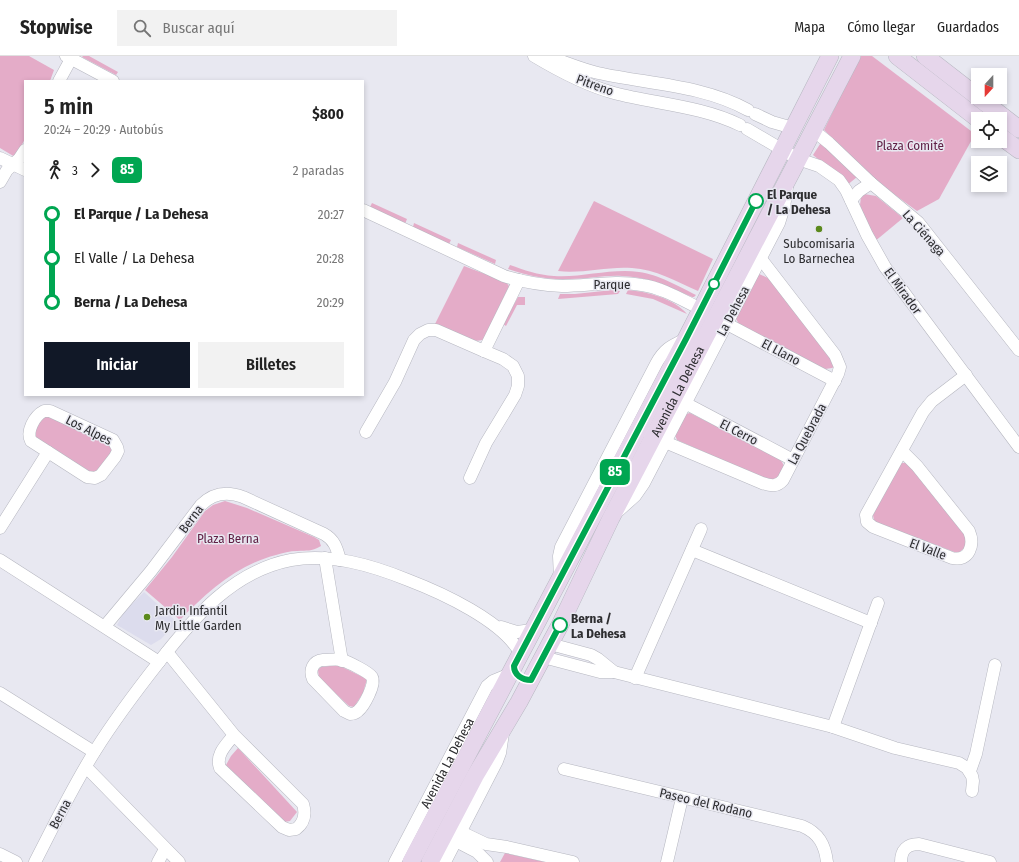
<!DOCTYPE html>
<html lang="es">
<meta charset="utf-8">
<style>
:root{--surface:#fff;--page:#f2f2f2;--text:#222;--muted:#767676;--line:#e0e0e0;--accent:#111827}
body{margin:0;font-family:"Fira Sans Condensed",sans-serif;background:var(--page);color:var(--text);height:100vh;display:flex;flex-direction:column;font-size:15px;white-space:nowrap}
*{box-sizing:border-box;margin:0}
p{font-size:13px;color:var(--muted)}
.icon{flex:none;width:22px;height:22px;fill:none;stroke:currentColor;stroke-width:2;stroke-linecap:round;stroke-linejoin:round}
.map{position:relative;flex:1;overflow:hidden}
.side{position:absolute;left:24px;top:24px;width:340px;height:316px;display:flex;flex-direction:column;background:var(--surface);border-radius:0px;box-shadow:0 2px 6px #0003}
.side>*{flex:none}
.badge{padding:0 8px;border-radius:6px;font-size:14px;line-height:26px}
.needle{width:26px;rotate:201deg}
.fabs{position:absolute;left:971px;top:12px;display:grid;gap:8px}
.fabs a{display:grid;place-items:center;width:36px;height:36px;border-radius:0px;background:var(--surface);box-shadow:0 2px 6px #0003;font-size:20px}
.map>.badge{position:absolute;translate:-50% -50%;box-shadow:0 0 0 2px #fff}
.legs{display:flex;align-items:center;gap:6px;height:44px;padding:0 20px;font-size:13px}
.legs p{margin-inline-start:auto}
.summary{display:flex;align-items:center;justify-content:space-between;height:68px;padding:0 20px}
h1{font-size:22px;font-weight:600;line-height:30px}
.primary-button{display:flex;gap:8px;margin-top:auto;padding:8px 20px}
.primary-button a{flex:1;height:46px;border-radius:0px;background:var(--accent);color:#fff;font-size:16px;font-weight:600;line-height:46px;text-align:center}
.primary-button a+a{background:var(--page);color:var(--text)}
ul{padding:0 20px;list-style:none}
li{display:flex;align-items:center;gap:14px;height:44px;font-size:15px}
li i{display:grid;place-items:center;width:6px;height:100%;margin:0 5px;background:currentColor}
li i::after{content:'';width:10px;height:10px;margin:-5px;border:3px solid;border-radius:50%;background:var(--surface)}
li p{margin-inline-start:auto}
li:first-child i{background:linear-gradient(#0000 50%,currentColor 0)}
li:last-child i{background:linear-gradient(currentColor 50%,#0000 0)}
header{display:flex;align-items:center;gap:24px;box-sizing:border-box;height:56px;padding:0 20px;background:var(--surface);border-bottom:1px solid var(--line)}
header strong{font-size:19px}
nav{display:flex;gap:22px;margin-inline-start:auto;font-size:14px}
.search{width:280px;height:36px;background:var(--page);display:flex;align-items:center;gap:10px;box-sizing:border-box;padding:0 14px;border-radius:0px;color:var(--muted);font-size:15px}
.map>svg:first-child{display:block}
.built{fill:#dcdced}
.green{fill:#e4acc8}
.lines{fill:none;stroke-linecap:round;stroke-linejoin:round}
.street-casing{stroke:#b6b7c0;stroke-width:13}
.secondary-casing{stroke:#b6b7c0;stroke-width:18}
.street{stroke:#fff;stroke-width:12}
.secondary{stroke:#e6d6eb;stroke-width:17}
.line-1-casing{stroke:#fff;stroke-width:9}
.line-1{stroke:#00a651;stroke-width:6}
.stop-1-dot{fill:#fff;stroke:#00a651;stroke-width:2}
.poi-dot{fill:#5b891c;stroke:#e8e8f1;stroke-width:1.5}
.labels{text-anchor:middle;dominant-baseline:central;stroke-width:3;stroke-linejoin:round;paint-order:stroke}
.street-label{font-size:13px;fill:#2e2e31;stroke:#e8e8f1}
.park-label{font-size:13px;fill:#601f45;stroke:#e8e8f1}
.stop-label{font-size:13px;font-weight:bold;fill:#2e2e31;stroke:#e8e8f1;text-anchor:start}
.poi-label{font-size:13px;fill:#2e2e31;stroke:#e8e8f1}
</style>
<header>
<strong>Stopwise</strong>
<div class="search"><svg class="icon" aria-label="search" viewBox="0 0 24 24"><circle cx="10" cy="10" r="6"/><path d="M15 15l6 6"/></svg>Buscar aquí</div>
<nav><a>Mapa</a><a>Cómo llegar</a><a>Guardados</a></nav>
</header>
<div class="map">
<svg width="1019" height="806" viewBox="0 0 1019 806">
<rect width="100%" height="100%" fill="#e8e8f1"/>
<polygon class="built" points="144,536 177,566 161,583 151,589 117,569 124,556"/>
<g class="green">
<polygon points="0,0 29,0 54,14 50,25 25,25 25,83 15,101 0,92"/>
<polygon points="83,0 89,0 118,16 116,19 82,1"/>
<polygon points="860,0 872,0 975,78 939,143 917,155 880,128 824,74"/>
<polygon points="822,85 857,121 846,130 838,119 813,99"/>
<polygon points="864,138 876,140 903,162 874,186 860,149 861,141"/>
<path d="M594,145L713,203L698,235C677,226 655,213 632,212C608,210 582,218 558,215Z"/>
<polygon points="372,147 407,163 405,168 370,151"/>
<polygon points="414,167 451,184 449,188 413,171"/>
<polygon points="458,187 496,204 495,208 457,191"/>
<path d="M510,209C524,214 538,219 554,220C582,222 611,212 639,216C657,218 680,231 696,239L694,241H692C685,238 679,235 672,232C657,225 640,221 622,220C605,219 588,223 570,223C548,224 529,220 508,213Z"/>
<path d="M464,210L506,226L509,230L484,283C473,290 446,273 435,268Z"/>
<polygon points="759,218 768,222 833,304 834,311 832,312 825,313 740,270 735,261"/>
<polygon points="613,234 620,235 618,238 558,243 560,238 575,238"/>
<path d="M628,234C648,236 673,242 687,258L653,243L626,238Z"/>
<polygon points="518,241 525,241 525,249 517,249 506,270 503,268"/>
<polygon points="690,357 777,401 782,406 784,410 778,422 768,424 677,384 675,379 686,358"/>
<path d="M45,360H49L109,387L112,390C112,399 102,414 94,418L35,382C34,374 38,364 45,360Z"/>
<path d="M902,407H907L914,412L964,478C968,487 965,494 957,497L878,467L874,464L873,459L900,408Z"/>
<path d="M225,445L247,452L314,481L319,484L321,490C310,496 308,494 297,495C290,495 283,497 276,499C237,509 207,536 180,564L145,534L172,501L205,455L213,449Z"/>
<polygon points="338,609 367,623 363,637 354,651 349,650 319,622 318,614 321,611"/>
<polygon points="238,692 297,756 290,765 284,766 235,720 226,709 231,700"/>
<polygon points="505,797 545,806 500,806"/>
</g>
<g class="lines">
<g class="street-casing">
<g id="street">
<polyline points="66,0 113,25"/>
<path d="M534,0C559,15 585,29 614,37C656,48 701,50 740,69"/>
<path d="M546,0C563,5 580,13 598,17C648,28 703,29 748,54"/>
<polyline points="59,25 71,3"/>
<polyline points="755,58 772,66 793,72"/>
<polyline points="747,73 798,103 819,110 839,124 846,134 867,179 885,211 1019,391"/>
<polyline points="813,74 829,87 871,127 918,166 1019,294"/>
<polyline points="0,102 25,114"/>
<polyline points="0,126 7,114 19,103 25,94"/>
<polyline points="851,144 859,135 871,127"/>
<path d="M363,154L504,220C523,226 542,229 562,230C588,230 615,224 642,229C663,232 682,244 701,253"/>
<polyline points="727,268 835,325"/>
<polyline points="484,295 519,224"/>
<polyline points="685,347 793,404"/>
<path d="M44,355H50L113,384L117,391L118,395L115,401L101,419L95,422L87,421L31,385C26,376 34,360 44,355Z"/>
<polyline points="366,376 395,326 414,284 420,278 428,274 436,274 484,295 503,303 513,310 518,320 518,330 515,339 486,387 470,422"/>
<path d="M647,376L665,386L762,427C771,430 777,431 783,424L838,318L840,311L835,299L761,203"/>
<path d="M902,395L917,410L969,475C975,489 969,506 952,502L873,471L867,466L866,459L923,356L932,345L966,319"/>
<polyline points="616,457 635,440 644,427 779,167 784,151 787,131"/>
<polyline points="0,472 48,396"/>
<polyline points="692,494 871,567"/>
<polyline points="325,502 342,605"/>
<polyline points="0,504 159,606"/>
<path d="M560,522L559,500L561,491L656,308C664,293 671,290 686,283"/>
<path d="M105,570L151,515L201,449C213,437 227,435 243,441L324,478C335,484 337,493 340,504"/>
<polyline points="501,571 517,576 532,574"/>
<polyline points="550,588 591,599 598,603 614,616"/>
<path d="M167,596L234,679L303,748C306,758 304,767 296,773L289,774L282,771L220,712C215,699 226,689 234,679"/>
<polyline points="543,601 600,616 614,616 833,671 895,692 959,707 967,712 972,720 973,725 972,735"/>
<path d="M323,604C329,604 336,603 342,604C348,606 369,616 372,621C376,628 364,650 358,655C356,657 353,658 350,658L344,655L313,623C309,614 313,605 323,604Z"/>
<polyline points="635,622 701,473"/>
<polyline points="0,637 94,696"/>
<polyline points="833,671 878,547"/>
<polyline points="86,711 179,806"/>
<path d="M564,713L802,770C819,777 825,789 827,806"/>
<polyline points="970,715 976,698 995,609"/>
<polyline points="461,776 486,788 507,791 573,806"/>
<polyline points="450,782 477,796 487,806"/>
<polyline points="0,798 16,806"/>
<path d="M35,806C54,769 73,730 95,695C115,663 137,634 159,606C194,561 233,515 291,504C330,497 371,509 408,524C442,537 503,565 520,597"/>
<polyline points="158,806 165,793"/>
<path id="s1" d="M395,806L487,630L493,625L510,618"/>
<polyline points="445,806 497,705 500,697 503,677"/>
<polyline points="667,806 682,742"/>
<path d="M901,806C901,794 907,788 919,788L990,806"/>
</g>
</g>
<g class="secondary-casing">
<g id="secondary">
<polyline points="897,0 978,63"/>
<polyline points="925,0 1019,73"/>
<polyline points="1000,80 1019,94"/>
<polyline points="411,806 686,283 830,0"/>
<path id="s2" d="M430,806L475,720L519,646L560,569L611,462L852,0"/>
</g>
</g>
<use href="#street" class="street"/>
<use href="#secondary" class="secondary"/>
</g>
<g class="lines">
<g class="line-1-casing">
<path id="line-1" d="M560,569L531,624C522,624 514,619 514,610L686,283L756,145"/>
</g>
<use href="#line-1" class="line-1"/>
</g>
<g class="stop-1-dot">
<circle cx="756" cy="145" r="7"/>
<circle cx="714" cy="228" r="5"/>
<circle cx="560" cy="569" r="7"/>
</g>
<g class="poi-dot">
<circle cx="819" cy="173" r="4"/>
<circle cx="147" cy="561" r="4"/>
</g>
<g class="labels">
<g class="street-label">
<text transform="translate(595 29) rotate(20)">Pitreno</text>
<text transform="translate(924 177) rotate(48)">La Ciénaga</text>
<text x="612" y="228">Parque</text>
<text transform="translate(903 235) rotate(54)">El Mirador</text>
<text transform="translate(733 255) rotate(-62)">La Dehesa</text>
<text transform="translate(781 296) rotate(28)">El Llano</text>
<text stroke="none"><textPath href="#s2" startOffset="532">Avenida La Dehesa</textPath></text>
<text transform="translate(89 374) rotate(27)">Los Alpes</text>
<text transform="translate(739 376) rotate(27)">El Cerro</text>
<text transform="translate(807 378) rotate(-62)">La Quebrada</text>
<text transform="translate(191 463) rotate(-53)">Berna</text>
<text transform="translate(928 493) rotate(21)">El Valle</text>
<text stroke="none"><textPath href="#s1" startOffset="112">Avenida La Dehesa</textPath></text>
<text transform="translate(706 747) rotate(13)">Paseo del Rodano</text>
<text transform="translate(60 758) rotate(-62)">Berna</text>
</g>
<g class="park-label">
<text x="910" y="89">Plaza Comité</text>
<text x="228" y="482">Plaza Berna</text>
</g>
<g class="stop-label">
<text x="767" y="138">El Parque<tspan x="767" dy="15">/ La Dehesa</tspan></text>
<text x="571" y="562">Berna /<tspan x="571" dy="15">La Dehesa</tspan></text>
</g>
<g class="poi-label">
<text x="819" y="187">Subcomisaria<tspan x="819" dy="15">Lo Barnechea</tspan></text>
<text x="155" y="554" text-anchor="start">Jardin Infantil<tspan x="155" dy="15">My Little Garden</tspan></text>
</g>
</g>
</svg>
<div class="fabs">
<a><svg class="needle" viewBox="-14 -14 28 28"><path d="M0-13l5 13h-10z" fill="#e53935"/><path d="M0 13l5-13h-10z" fill="#767676"/></svg></a>
<a><svg class="icon" aria-label="locate" viewBox="0 0 24 24"><circle cx="12" cy="12" r="6"/><path d="M12 2v4M12 18v4M2 12h4M18 12h4"/></svg></a>
<a><svg class="icon" aria-label="layers" viewBox="0 0 24 24"><path d="M12 4l9 5-9 5-9-5zM3 14l9 5 9-5"/></svg></a>
</div>
<b class="badge" style="left:615px;top:416px;background:#00a651;color:#fff">85</b>
<section class="side">
<div class="summary"><div><h1>5 min</h1><p>20:24 – 20:29 · Autobús</p></div><b>$800</b></div>
<div class="legs"><svg class="icon" aria-label="walk" viewBox="0 0 24 24"><circle cx="13" cy="4" r="2"/><path d="M13 8l-2 6 4 7M11 14l-3 7M7 12l3-4h3l4 4"/></svg>3<svg class="icon" aria-label="forward" viewBox="0 0 24 24"><path d="M9 5l7 7-7 7"/></svg><b class="badge" style="background:#00a651;color:#fff">85</b><p>2 paradas</p></div>
<ul>
<li><i style="color:#00a651"></i><b>El Parque / La Dehesa</b><p>20:27</p></li>
<li><i style="color:#00a651"></i><span>El Valle / La Dehesa</span><p>20:28</p></li>
<li><i style="color:#00a651"></i><b>Berna / La Dehesa</b><p>20:29</p></li>
</ul>
<div class="primary-button"><a>Iniciar</a><a>Billetes</a></div>
</section>
</div>
